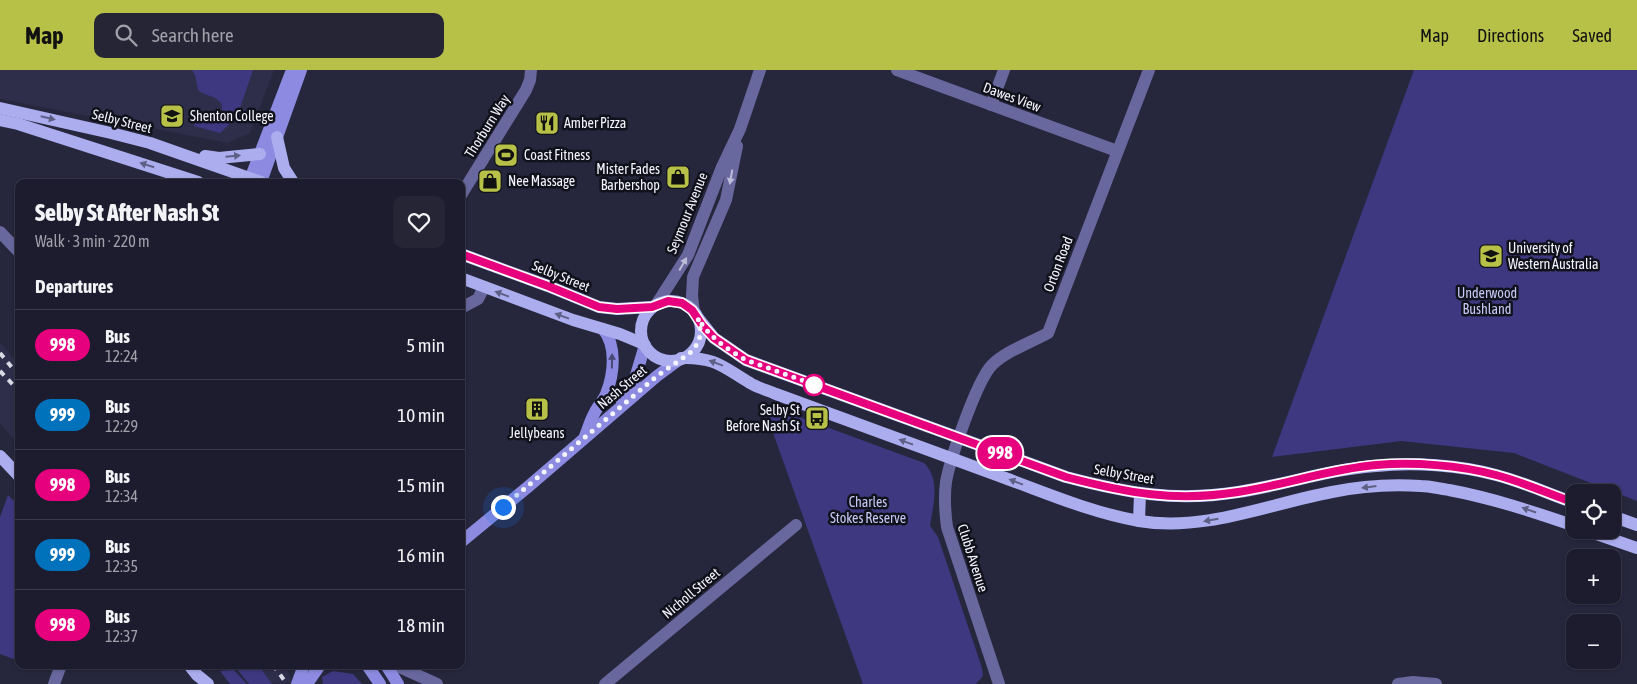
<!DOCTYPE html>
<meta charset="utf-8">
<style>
:root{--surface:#1c1c2e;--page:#252536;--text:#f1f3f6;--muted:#a0a1aa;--line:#3a3a4a;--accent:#b7c148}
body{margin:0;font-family:"Asap Condensed",sans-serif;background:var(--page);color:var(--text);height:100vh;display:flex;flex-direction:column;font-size:19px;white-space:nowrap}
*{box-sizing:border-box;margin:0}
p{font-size:16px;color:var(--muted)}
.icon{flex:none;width:28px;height:28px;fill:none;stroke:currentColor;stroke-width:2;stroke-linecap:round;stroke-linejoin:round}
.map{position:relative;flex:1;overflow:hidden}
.panel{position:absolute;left:15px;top:109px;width:450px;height:490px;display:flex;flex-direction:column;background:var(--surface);border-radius:10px;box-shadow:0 1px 4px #0004,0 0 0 1px var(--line)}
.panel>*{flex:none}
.badge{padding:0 10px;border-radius:16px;font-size:18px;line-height:32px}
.buttons{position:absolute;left:1566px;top:414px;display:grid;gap:10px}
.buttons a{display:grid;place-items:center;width:55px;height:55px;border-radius:10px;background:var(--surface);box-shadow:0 1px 4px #0004,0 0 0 1px var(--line);font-size:25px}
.you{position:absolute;width:25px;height:25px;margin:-12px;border:4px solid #fff;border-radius:50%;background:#1a73e8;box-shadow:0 0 0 8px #1a73e833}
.map>.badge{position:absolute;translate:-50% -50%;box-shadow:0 0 0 2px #fff}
h2{padding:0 20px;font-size:19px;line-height:45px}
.round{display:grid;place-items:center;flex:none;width:52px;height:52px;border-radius:10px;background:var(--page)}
.summary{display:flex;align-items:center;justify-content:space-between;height:85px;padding:0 20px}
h1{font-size:24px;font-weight:800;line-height:38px}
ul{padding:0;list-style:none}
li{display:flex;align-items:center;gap:15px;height:70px;padding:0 20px;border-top:1px solid var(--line)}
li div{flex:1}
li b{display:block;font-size:19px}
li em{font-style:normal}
li .badge{min-width:55px;font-weight:700;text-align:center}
header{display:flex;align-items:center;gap:30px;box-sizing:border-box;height:70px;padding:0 25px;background:var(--accent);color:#111}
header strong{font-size:24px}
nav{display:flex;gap:28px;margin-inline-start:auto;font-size:18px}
.search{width:350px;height:45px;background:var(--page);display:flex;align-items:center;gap:12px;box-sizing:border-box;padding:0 18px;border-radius:10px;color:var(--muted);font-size:19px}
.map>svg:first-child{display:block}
.built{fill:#2e2e4b}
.green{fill:#3e3880}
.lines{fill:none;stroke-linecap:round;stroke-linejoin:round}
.street{stroke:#68689e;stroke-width:12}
.secondary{stroke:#8c8be1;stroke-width:12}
.primary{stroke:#abadef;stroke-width:12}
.rail{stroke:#d9dae4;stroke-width:4;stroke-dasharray:6 6;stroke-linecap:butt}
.oneway{fill:#5e5f85}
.oneway2{fill:#bbbcd7}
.oneway3{fill:#484874}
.line-casing{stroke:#fff;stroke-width:11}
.line{stroke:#e6007e;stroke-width:8}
.walk{stroke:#f3f4fd;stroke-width:5;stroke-dasharray:0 9}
.stop-dot{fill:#fff;stroke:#e6007e;stroke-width:2.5}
.labels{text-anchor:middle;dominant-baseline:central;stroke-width:5;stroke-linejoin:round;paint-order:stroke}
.street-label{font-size:14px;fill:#f3f4fd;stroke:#10111b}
.poi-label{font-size:14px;fill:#f3f4fd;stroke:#10111b;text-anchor:start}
.park-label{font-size:14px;fill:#c6c8f5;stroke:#10111b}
</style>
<header>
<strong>Map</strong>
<div class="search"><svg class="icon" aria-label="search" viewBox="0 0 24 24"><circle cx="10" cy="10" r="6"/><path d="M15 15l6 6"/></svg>Search here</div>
<nav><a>Map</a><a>Directions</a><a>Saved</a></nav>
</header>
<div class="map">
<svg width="1637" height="614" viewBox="0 0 1637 614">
<rect width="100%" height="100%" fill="#26263d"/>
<g class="built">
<polygon points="0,0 274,0 250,63 228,73 0,29"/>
<polygon points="0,272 19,295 19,374 0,354"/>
<polygon points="220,595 286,595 292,613 249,614 236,598 220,599"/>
</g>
<g class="green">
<path d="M192,0H253L240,38L250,42L244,49L233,51L220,63L194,56L198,48C202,49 209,53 214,52C222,51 224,37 220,32C214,25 205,26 198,20L195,5Z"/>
<polygon points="1414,0 1637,0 1637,431 1514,383 1401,371 1272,387"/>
<path d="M775,338L924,393C941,410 933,435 930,456L938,467L982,598L983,606L976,614H863L767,346Z"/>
<polygon points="8,425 19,436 19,591 0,584 0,447"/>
<polygon points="220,595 258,595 272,614 249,614 236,598 220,599"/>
<polygon points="234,600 247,614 230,614 220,601"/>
<polygon points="333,601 353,604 362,614 323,614 322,607"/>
</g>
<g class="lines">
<g class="street">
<polyline points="897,0 1117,81"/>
<polyline points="991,35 1004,0"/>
<polyline points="461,125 526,20 530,10 531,0"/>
<polyline points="0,162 19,182"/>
<polyline points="656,235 688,185 722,97 740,59 760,0"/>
<polyline points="461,238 478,229 484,217"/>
<polyline points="694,242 692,226 693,207 726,130 737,76"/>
<polyline points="395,595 437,614"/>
<polyline points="54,614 61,595"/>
<polyline points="605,614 796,455"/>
<path d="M999,614L947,457C945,442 944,427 946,412C950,389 977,310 992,295C1006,281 1030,273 1048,263L1149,0"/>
<polyline points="1398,614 1413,612 1436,614"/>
</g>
<g class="secondary">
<polyline points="249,112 292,0"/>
<polyline points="261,112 301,0"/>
<polyline points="621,329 634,312 645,275"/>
<path d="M585,366C588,359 590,351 594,344C597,337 603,331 606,324C614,304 617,276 603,259"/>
<polyline points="461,472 529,416 657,306 680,289"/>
<polyline points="367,595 380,614"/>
<polyline points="386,595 398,614"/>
<polyline points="297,614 304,595"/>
<polyline points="307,614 320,595"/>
</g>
<g class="primary">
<polyline points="0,38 111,63 150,73 261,112"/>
<polyline points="0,50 18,54 198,112"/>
<polyline points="277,67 284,98 293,112"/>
<polyline points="205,86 219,88 260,84"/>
<polyline points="461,184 548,216 599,237 617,239 652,237"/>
<polyline points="461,208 573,250 620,264 644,274"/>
<circle cx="671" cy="261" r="30"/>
<path d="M698,248L714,268L746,290L1066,407C1127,423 1175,432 1238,422C1285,415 1329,399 1376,396C1414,392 1459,395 1496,405C1523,412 1549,424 1575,433"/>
<path d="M681,288C716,287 723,297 750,313C758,318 767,320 776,324C852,352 928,380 1005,408C1049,424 1093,443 1139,451C1205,462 1268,434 1332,422C1361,416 1392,414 1421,416C1430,416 1440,419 1449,420C1492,428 1534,442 1575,456"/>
<polyline points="0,386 19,406"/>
<polyline points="1612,446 1637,455"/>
<polyline points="1139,451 1140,424"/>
<polyline points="1585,460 1637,478"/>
<polyline points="189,595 197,605 208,614"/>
</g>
<g class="rail">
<polyline points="0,283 19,306"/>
<polyline points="0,301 19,321"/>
<polyline points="273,595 287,614"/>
</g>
</g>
<defs><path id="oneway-solid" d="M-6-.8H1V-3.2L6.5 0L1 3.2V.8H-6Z" transform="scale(1.25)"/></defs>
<g class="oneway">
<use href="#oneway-solid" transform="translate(48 48) rotate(13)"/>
<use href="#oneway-solid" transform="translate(233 86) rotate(-5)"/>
<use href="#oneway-solid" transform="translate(147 95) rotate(-162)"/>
<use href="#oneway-solid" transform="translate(502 224) rotate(-160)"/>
<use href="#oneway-solid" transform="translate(562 246) rotate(-160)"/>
<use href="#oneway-solid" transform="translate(716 293) rotate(-160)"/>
<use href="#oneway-solid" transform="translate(906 372) rotate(-160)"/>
<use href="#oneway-solid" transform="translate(1016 412) rotate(-159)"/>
<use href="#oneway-solid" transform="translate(1369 417) rotate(173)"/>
<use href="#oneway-solid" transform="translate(1529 440) rotate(-161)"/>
<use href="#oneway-solid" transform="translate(1211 450) rotate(170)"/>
</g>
<g class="oneway2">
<use href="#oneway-solid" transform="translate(731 107) rotate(100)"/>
<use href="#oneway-solid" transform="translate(683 194) rotate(-60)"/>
</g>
<use class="oneway3" href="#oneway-solid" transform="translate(612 291) rotate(-89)"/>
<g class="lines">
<g class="line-casing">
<path id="line" d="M461,184L548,216L599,237L617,239L652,237L668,231L682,233L692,240L702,255L714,268L746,290L1066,407C1127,423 1175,432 1238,422C1285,415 1329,399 1376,395C1414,392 1459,395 1496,405C1523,412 1549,424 1575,433"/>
</g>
<use href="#line" class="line"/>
<path class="walk" d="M503,437L657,306L690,283L698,273L700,266V258L698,248C709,267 727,279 746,290L815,315H814"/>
</g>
<defs>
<g id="school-square" transform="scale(1.25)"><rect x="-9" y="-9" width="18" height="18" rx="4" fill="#b7c148" stroke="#10111b"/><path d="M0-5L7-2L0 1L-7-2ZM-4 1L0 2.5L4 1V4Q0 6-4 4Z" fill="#111"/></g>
<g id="restaurant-square" transform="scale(1.25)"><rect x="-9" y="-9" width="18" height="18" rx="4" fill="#b7c148" stroke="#10111b"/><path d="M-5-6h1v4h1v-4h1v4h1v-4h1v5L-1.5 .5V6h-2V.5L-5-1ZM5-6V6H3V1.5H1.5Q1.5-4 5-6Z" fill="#111"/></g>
<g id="stadium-square" transform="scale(1.25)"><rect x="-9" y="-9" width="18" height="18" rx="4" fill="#b7c148" stroke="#10111b"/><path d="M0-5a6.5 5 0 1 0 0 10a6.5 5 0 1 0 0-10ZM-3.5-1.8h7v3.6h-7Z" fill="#111"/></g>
<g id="shop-square" transform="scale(1.25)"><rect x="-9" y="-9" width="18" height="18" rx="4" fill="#b7c148" stroke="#10111b"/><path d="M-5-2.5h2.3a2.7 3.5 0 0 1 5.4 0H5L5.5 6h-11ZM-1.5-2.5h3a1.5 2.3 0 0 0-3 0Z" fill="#111"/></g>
<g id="university-square" transform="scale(1.25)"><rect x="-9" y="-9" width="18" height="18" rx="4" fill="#b7c148" stroke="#10111b"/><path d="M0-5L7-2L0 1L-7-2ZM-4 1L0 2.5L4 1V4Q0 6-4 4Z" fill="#111"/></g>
<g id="building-square" transform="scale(1.25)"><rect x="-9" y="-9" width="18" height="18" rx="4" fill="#b7c148" stroke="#10111b"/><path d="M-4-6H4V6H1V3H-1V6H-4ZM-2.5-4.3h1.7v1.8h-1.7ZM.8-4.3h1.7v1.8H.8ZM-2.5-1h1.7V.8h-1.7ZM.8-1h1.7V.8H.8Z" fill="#111"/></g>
<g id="bus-square" transform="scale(1.25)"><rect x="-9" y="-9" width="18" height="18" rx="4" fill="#b7c148" stroke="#10111b"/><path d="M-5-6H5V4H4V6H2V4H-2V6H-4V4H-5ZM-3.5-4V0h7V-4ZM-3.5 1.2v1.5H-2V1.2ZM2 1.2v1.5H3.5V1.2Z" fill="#111"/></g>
</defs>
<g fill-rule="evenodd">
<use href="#school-square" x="172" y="46"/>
<use href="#restaurant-square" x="547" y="53"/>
<use href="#stadium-square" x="506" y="85"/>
<use href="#shop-square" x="678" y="107"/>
<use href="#shop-square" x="490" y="111"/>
<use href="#university-square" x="1491" y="186"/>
<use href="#building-square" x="537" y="339"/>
<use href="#bus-square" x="817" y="348"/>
</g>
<circle class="stop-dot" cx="814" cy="315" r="10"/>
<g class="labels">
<g class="street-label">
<text transform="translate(1012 27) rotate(20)">Dawes View</text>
<text transform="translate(122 51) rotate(14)">Selby Street</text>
<text transform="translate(487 56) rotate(-58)">Thorburn Way</text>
<text transform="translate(687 143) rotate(-68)">Seymour Avenue</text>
<text transform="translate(1058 194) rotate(-69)">Orton Road</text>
<text transform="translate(561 206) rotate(22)">Selby Street</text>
<text transform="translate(622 317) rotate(-40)">Nash Street</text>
<text transform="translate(1124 404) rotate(10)">Selby Street</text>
<text transform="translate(973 488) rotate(72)">Clubb Avenue</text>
<text transform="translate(691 523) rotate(-40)">Nicholl Street</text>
</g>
<g class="poi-label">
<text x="190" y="46">Shenton College</text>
<text x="564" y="53">Amber Pizza</text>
<text x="524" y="85">Coast Fitness</text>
<text x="660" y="99" text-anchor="end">Mister Fades<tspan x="660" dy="16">Barbershop</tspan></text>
<text x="508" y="111">Nee Massage</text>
<text x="1508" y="178">University of<tspan x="1508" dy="16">Western Australia</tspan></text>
<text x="800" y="340" text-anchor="end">Selby St<tspan x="800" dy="16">Before Nash St</tspan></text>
<text x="537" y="363" text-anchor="middle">Jellybeans</text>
</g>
<g class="park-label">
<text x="1487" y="223">Underwood<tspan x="1487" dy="16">Bushland</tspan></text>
<text x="868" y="432">Charles<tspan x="868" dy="16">Stokes Reserve</tspan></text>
</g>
</g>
</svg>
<div class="buttons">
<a><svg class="icon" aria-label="locate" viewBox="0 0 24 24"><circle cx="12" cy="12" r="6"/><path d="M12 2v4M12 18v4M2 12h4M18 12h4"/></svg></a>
<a>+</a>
<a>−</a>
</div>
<div class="you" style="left:503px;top:437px"></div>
<b class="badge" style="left:1000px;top:383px;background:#e6007e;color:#fff">998</b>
<section class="panel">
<div class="summary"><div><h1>Selby St After Nash St</h1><p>Walk · 3 min · 220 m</p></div><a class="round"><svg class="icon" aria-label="heart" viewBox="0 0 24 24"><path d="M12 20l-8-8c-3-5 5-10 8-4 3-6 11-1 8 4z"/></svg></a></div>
<h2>Departures</h2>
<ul>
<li><span class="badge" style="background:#e6007e;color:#fff">998</span><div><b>Bus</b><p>12:24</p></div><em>5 min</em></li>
<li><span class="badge" style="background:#0072bc;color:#fff">999</span><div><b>Bus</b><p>12:29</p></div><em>10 min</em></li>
<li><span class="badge" style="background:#e6007e;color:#fff">998</span><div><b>Bus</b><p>12:34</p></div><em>15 min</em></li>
<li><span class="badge" style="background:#0072bc;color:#fff">999</span><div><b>Bus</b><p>12:35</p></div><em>16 min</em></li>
<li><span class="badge" style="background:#e6007e;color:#fff">998</span><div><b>Bus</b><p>12:37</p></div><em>18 min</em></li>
</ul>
</section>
</div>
